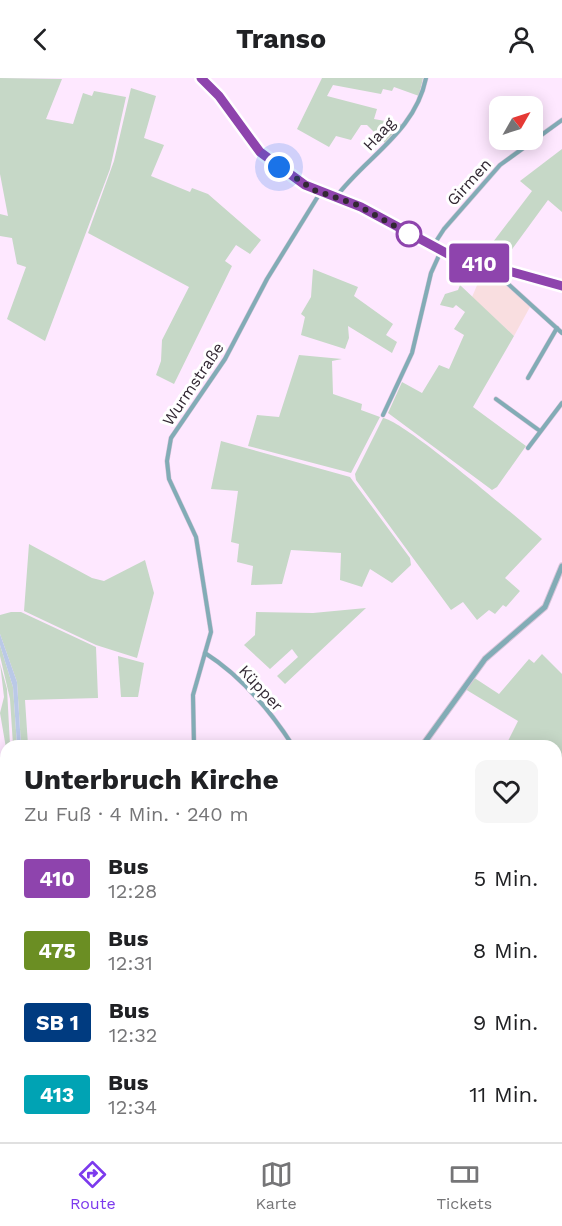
<!DOCTYPE html>
<html lang="de">
<meta charset="utf-8">
<style>
:root{--surface:#fff;--page:#f6f6f6;--text:#202124;--muted:#757577;--line:#e0e0e0;--accent:#7c3aed}
body{margin:0;font-family:"Work Sans",sans-serif;background:var(--page);color:var(--text);height:100vh;display:flex;flex-direction:column;font-size:22px;white-space:nowrap}
*{box-sizing:border-box;margin:0}
p{font-size:20px;color:var(--muted)}
.icon{flex:none;width:33px;height:33px;fill:none;stroke:currentColor;stroke-width:2;stroke-linecap:round;stroke-linejoin:round}
.map{position:relative;flex:1;overflow:hidden}
.panel{position:absolute;left:0px;top:662px;width:562px;height:404px;display:flex;flex-direction:column;background:var(--surface);border-radius:18px 18px 0 0;box-shadow:0 3px 15px #0003}
.panel>*{flex:none}
.badge{padding:0 12px;border-radius:4px;font-size:21px;line-height:39px}
.needle{width:39px;rotate:51deg}
.buttons{position:absolute;left:489px;top:18px;display:grid;gap:12px}
.buttons a{display:grid;place-items:center;width:54px;height:54px;border-radius:12px;background:var(--surface);box-shadow:0 3px 15px #0003;font-size:30px}
.you{position:absolute;width:30px;height:30px;margin:-15px;border:4px solid #fff;border-radius:50%;background:#1a73e8;box-shadow:0 0 0 9px #1a73e833}
.map>.badge{position:absolute;translate:-50% -50%;box-shadow:0 0 0 3px #fff}
.round{display:grid;place-items:center;flex:none;width:63px;height:63px;border-radius:12px;background:var(--page)}
.summary{display:flex;align-items:center;justify-content:space-between;height:102px;padding:0 24px}
h1{font-size:28px;font-weight:700;line-height:45px}
ul{padding:0;list-style:none}
li{display:flex;align-items:center;gap:18px;height:72px;padding:0 24px}
li div{flex:1}
li b{display:block;font-size:22px}
li em{font-style:normal}
li .badge{min-width:66px;font-weight:700;text-align:center}
header{display:flex;justify-content:space-between;align-items:center;height:78px;padding:0 24px;background:var(--surface);font-size:27px;font-weight:700}
.dock{display:flex;justify-content:space-around;align-items:center;height:84px;border-top:2px solid var(--line);background:var(--surface);font-size:16px;color:var(--muted)}
.dock a{display:grid;justify-items:center;gap:3px}
.dock .selected{color:var(--accent)}
.map>svg:first-child{display:block}
.education{fill:#f9dee0}
.green{fill:#c6d8c7}
.water{fill:#bac9e7}
.lines{fill:none;stroke-linecap:round;stroke-linejoin:round}
.minor-casing{stroke:#d9c5da;stroke-width:5}
.tertiary-casing{stroke:#d9c5da;stroke-width:7}
.primary-casing{stroke:#d9c5da;stroke-width:8}
.minor{stroke:#82acb6;stroke-width:4}
.tertiary{stroke:#82acb6;stroke-width:5}
.primary{stroke:#2a707e;stroke-width:7}
.line-casing{stroke:#fff;stroke-width:14}
.line{stroke:#8e44ad;stroke-width:9}
.walk{stroke:#322833;stroke-width:6;stroke-dasharray:0 10.8}
.stop-dot{fill:#fff;stroke:#8e44ad;stroke-width:3}
.labels{text-anchor:middle;dominant-baseline:central;stroke-width:6;stroke-linejoin:round;paint-order:stroke}
.street-label{font-size:16px;fill:#322833;stroke:#fff}
</style>
<header><svg class="icon" aria-label="back" viewBox="0 0 24 24"><path d="M15 5l-7 7 7 7"/></svg>Transo<svg class="icon" aria-label="person" viewBox="0 0 24 24"><circle cx="12" cy="8" r="4"/><path d="M4 21q1-7 8-7t8 7"/></svg></header>
<div class="map">
<svg width="562" height="1064" viewBox="0 0 562 1064">
<rect width="100%" height="100%" fill="#fee8ff"/>
<polygon class="education" points="478,193 496,198 530,229 514,258 472,219 478,205 474,201"/>
<g class="green">
<polygon points="0,0 62,1 46,41 73,46 83,15 92,18 94,13 126,19 110,91 45,263 7,241 26,189 17,186 12,160 0,158 0,136 8,138 0,96"/>
<polygon points="322,0 423,0 419,18 394,9 392,13 383,11 381,16 333,7 327,18 377,31 374,41 401,46 385,65 367,47 361,47 351,62 336,58 329,69 297,51"/>
<polygon points="131,10 156,18 144,60 164,67 151,98 190,114 192,110 208,116 261,162 250,176 236,167 225,183 232,188 174,306 156,297 161,283 162,262 189,209 88,155 114,83"/>
<polygon points="562,71 562,134 548,122 510,174 506,187 493,183 499,170 493,164 532,113 520,103"/>
<polygon points="313,191 358,209 354,218 393,246 386,257 397,264 392,275 348,248 349,260 345,271 301,257 305,239 301,236 311,219"/>
<polygon points="460,207 514,258 473,329 526,368 497,409 492,412 388,335 402,304 422,315 439,287 449,291 464,257 454,251 465,234 456,227 453,230 440,227 445,216 458,212"/>
<polygon points="299,277 342,281 332,283 333,316 362,326 361,332 380,339 351,395 248,368 257,337 279,339"/>
<path d="M383,340C403,342 520,442 542,461L505,500L520,513L506,529L503,527L495,536L489,532L477,542L463,524L451,532L356,402L355,396Z"/>
<polygon points="221,363 350,399 410,480 411,487 392,505 370,491 362,509 340,502 341,475 291,472 282,506 251,507 253,488 237,484 239,466 231,464 238,413 211,411"/>
<polygon points="29,466 92,500 104,503 145,482 154,515 137,580 96,567 24,533"/>
<polygon points="366,530 285,606 277,598 298,579 292,571 270,591 244,567 255,557 256,534 313,535"/>
<polygon points="11,534 21,534 96,569 98,620 25,622 28,667 21,667 17,604 0,556 0,537"/>
<polygon points="0,567 13,609 17,667 13,667 10,621 0,578"/>
<polygon points="542,576 562,596 562,697 557,693 556,668 506,667 518,643 465,611 473,599 499,616 529,581 534,585"/>
<polygon points="118,578 144,585 138,619 121,619"/>
<polygon points="0,585 7,611 10,667 6,668 6,670 0,635 4,619"/>
<polygon points="301,1059 438,1059 446,1064 300,1064"/>
</g>
<polygon class="water" points="0,556 17,604 21,667 17,667 13,609 0,567"/>
<g class="lines">
<g class="minor-casing">
<g id="minor">
<path d="M336,119C367,78 415,54 426,0"/>
<polyline points="433,168 444,151 500,87 562,42"/>
<polyline points="496,190 495,194 562,255"/>
<polyline points="528,300 557,250"/>
<polyline points="496,321 540,353"/>
<polyline points="383,337 412,275 431,195 441,173"/>
<polyline points="528,370 562,325"/>
<path d="M205,575C241,598 270,632 293,668"/>
<polyline points="194,668 193,617 211,554 196,459 169,401 167,383 171,360 225,281 267,201 320,115"/>
<polyline points="96,1064 100,1059"/>
</g>
</g>
<g class="tertiary-casing">
<g id="tertiary">
<polyline points="422,668 485,581 545,529 562,488"/>
<polyline points="0,762 6,764"/>
<polyline points="164,1064 164,1059"/>
</g>
</g>
<g class="primary-casing">
<polyline id="primary" points="201,0 219,18 260,74 305,107 361,129 448,175 562,208"/>
</g>
<use href="#minor" class="minor"/>
<use href="#tertiary" class="tertiary"/>
<use href="#primary" class="primary"/>
</g>
<g class="lines">
<g class="line-casing">
<polyline id="line" points="201,0 219,18 260,74 305,107 361,129 448,176 562,208"/>
</g>
<use href="#line" class="line"/>
<polyline class="walk" points="279,89 314,112 355,126 409,156"/>
</g>
<circle class="stop-dot" cx="409" cy="156" r="12"/>
<g class="labels">
<g class="street-label">
<text transform="translate(379 56) rotate(-47)">Haag</text>
<text transform="translate(469 104) rotate(-48)">Girmen</text>
<text transform="translate(193 306) rotate(-56)">Wurmstraße</text>
<text transform="translate(261 610) rotate(47)">Küpper</text>
</g>
</g>
</svg>
<div class="buttons">
<a><svg class="needle" viewBox="-14 -14 28 28"><path d="M0-13l5 13h-10z" fill="#e53935"/><path d="M0 13l5-13h-10z" fill="#757577"/></svg></a>
</div>
<div class="you" style="left:279px;top:89px"></div>
<b class="badge" style="left:479px;top:185px;background:#8e44ad;color:#fff">410</b>
<section class="panel">
<div class="summary"><div><h1>Unterbruch Kirche</h1><p>Zu Fuß · 4 Min. · 240 m</p></div><a class="round"><svg class="icon" aria-label="heart" viewBox="0 0 24 24"><path d="M12 20l-8-8c-3-5 5-10 8-4 3-6 11-1 8 4z"/></svg></a></div>
<ul>
<li><span class="badge" style="background:#8e44ad;color:#fff">410</span><div><b>Bus</b><p>12:28</p></div><em>5 Min.</em></li>
<li><span class="badge" style="background:#6b8e23;color:#fff">475</span><div><b>Bus</b><p>12:31</p></div><em>8 Min.</em></li>
<li><span class="badge" style="background:#003b80;color:#fff">SB 1</span><div><b>Bus</b><p>12:32</p></div><em>9 Min.</em></li>
<li><span class="badge" style="background:#00a3b4;color:#fff">413</span><div><b>Bus</b><p>12:34</p></div><em>11 Min.</em></li>
</ul>
</section>
</div>
<nav class="dock">
<a class="selected"><svg class="icon" aria-label="directions" viewBox="0 0 24 24"><path d="M12 3l9 9-9 9-9-9zM9 14v-3h6M13 9l2 2-2 2"/></svg>Route</a>
<a><svg class="icon" aria-label="map" viewBox="0 0 24 24"><path d="M3 6l6-2 6 2 6-2v14l-6 2-6-2-6 2zM9 4v14M15 6v14"/></svg>Karte</a>
<a><svg class="icon" aria-label="tickets" viewBox="0 0 24 24"><path d="M3 7h18v10H3zM15 7v10"/></svg>Tickets</a>
</nav>
